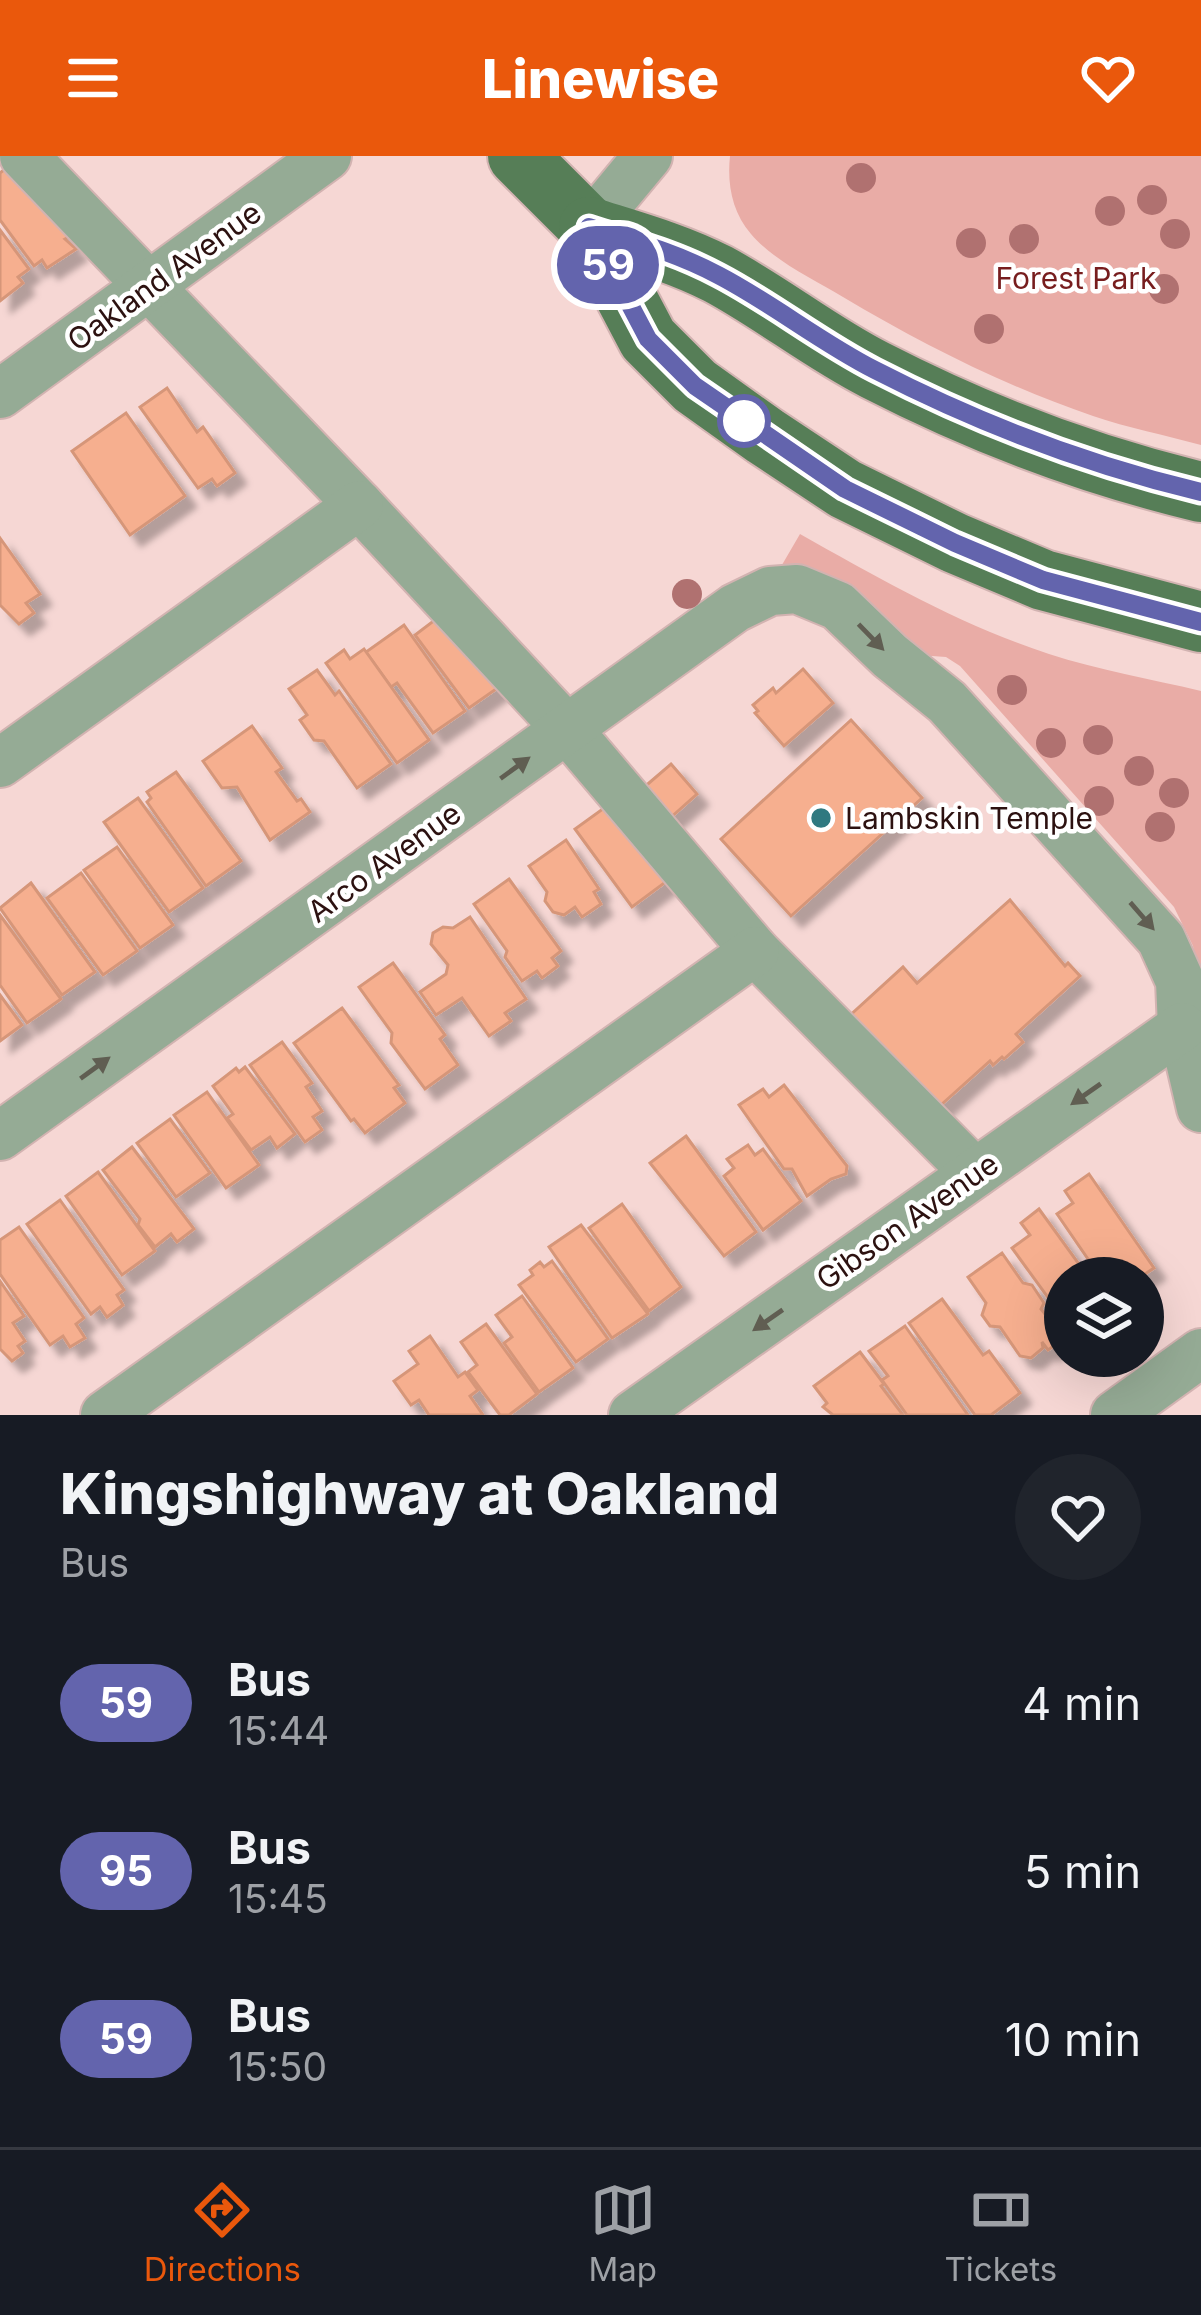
<!DOCTYPE html>
<style>
:root{--surface:#171b24;--page:#20242c;--text:#f1f3f6;--muted:#9ea1a6;--line:#363941;--accent:#ea580c}
body{margin:0;font-family:Inter,sans-serif;background:var(--page);color:var(--text);height:100vh;display:flex;flex-direction:column;font-size:45px;white-space:nowrap}
*{box-sizing:border-box;margin:0}
p{font-size:39px;color:var(--muted)}
.icon{flex:none;width:66px;height:66px;fill:none;stroke:currentColor;stroke-width:2;stroke-linecap:round;stroke-linejoin:round}
.map{position:relative;height:1259px;overflow:hidden}
.details{display:flex;flex-direction:column;background:var(--surface);flex:1}
.details>*{flex:none}
.badge{padding:0 24px;border-radius:39px;font-size:42px;line-height:78px}
.tools{position:absolute;left:1044px;top:1101px;display:grid;gap:24px}
.tools a{display:grid;place-items:center;width:120px;height:120px;border-radius:50%;background:var(--surface);box-shadow:0 12px 48px #0002;font-size:60px}
.map>.badge{position:absolute;translate:-50% -50%;box-shadow:0 0 0 6px #fff}
.round{display:grid;place-items:center;flex:none;width:126px;height:126px;border-radius:63px;background:var(--page)}
.headline{display:flex;align-items:center;justify-content:space-between;height:204px;padding:0 60px}
h1{font-size:57px;font-weight:800;line-height:90px}
ul{padding:0;list-style:none}
li{display:flex;align-items:center;gap:36px;height:168px;padding:0 60px}
li div{flex:1}
li b{display:block;font-size:45px}
li em{font-style:normal}
li .badge{min-width:132px;font-weight:700;text-align:center}
header{display:flex;justify-content:space-between;align-items:center;height:156px;padding:0 60px;background:var(--accent);color:#fff;font-size:54px;font-weight:800}
.menu{display:flex;justify-content:space-around;align-items:center;height:168px;border-top:3px solid var(--line);background:var(--surface);font-size:33px;color:var(--muted)}
.menu a{display:grid;justify-items:center;gap:6px}
.menu .active{color:var(--accent)}
.map>svg:first-child{display:block}
.green{fill:#e9aca6}
.building{fill:#f6af8f;stroke:#d69679;stroke-width:3;filter:url(#shadow)}
.lines{fill:none;stroke-linecap:round;stroke-linejoin:round}
.minor-casing{stroke:#d2b3b1;stroke-width:52}
.major-casing{stroke:#d2b3b1;stroke-width:64}
.minor{stroke:#95ab95;stroke-width:48}
.major{stroke:#567e57;stroke-width:60}
.tree{fill:#b07170}
.oneway{fill:#605e52}
.line-casing{stroke:#fff;stroke-width:27}
.line{stroke:#6364ad;stroke-width:18}
.stop-dot{fill:#fff;stroke:#6364ad;stroke-width:6}
.poi-dot{fill:#307980;stroke:#fff;stroke-width:4.5}
.labels{text-anchor:middle;dominant-baseline:central;stroke-width:9;stroke-linejoin:round;paint-order:stroke}
.street-label{font-size:30px;fill:#2c1110;stroke:#fff}
.park-label{font-size:30px;fill:#771d1e;stroke:#fff}
.poi-label{font-size:30px;fill:#2c1110;stroke:#fff;text-anchor:start}
</style>
<header><svg class="icon" aria-label="menu" viewBox="0 0 24 24"><path d="M4 6h16M4 12h16M4 18h16"/></svg>Linewise<svg class="icon" aria-label="heart" viewBox="0 0 24 24"><path d="M12 20l-8-8c-3-5 5-10 8-4 3-6 11-1 8 4z"/></svg></header>
<div class="map">
<svg width="1201" height="1259" viewBox="0 0 1201 1259">
<defs>
<filter id="shadow"><feDropShadow dx="11" dy="11" stdDeviation="3" flood-color="#0004"/></filter>
</defs>
<rect width="100%" height="100%" fill="#f6d7d4"/>
<g class="green">
<path d="M730,0H1201V289C1165,279 1128,272 1093,260C1005,230 922,188 843,141C813,123 774,105 751,78C732,56 727,28 730,0Z"/>
<path d="M800,378C880,423 960,469 1049,498C1098,514 1151,523 1201,535V839L1193,790L1174,751L960,510L946,501L918,499L779,414Z"/>
</g>
<g class="building">
<polygon points="16,4 78,76 65,83 76,93 47,112 42,104 34,110 0,64 0,17"/>
<polygon points="0,74 29,113 18,121 23,127 0,145"/>
<polygon points="167,232 197,276 203,271 235,317 217,330 212,323 198,332 140,251"/>
<polygon points="126,257 185,340 130,379 72,295"/>
<polygon points="0,382 40,438 26,447 34,457 19,468 0,449"/>
<polygon points="444,457 499,531 469,552 415,479"/>
<polygon points="404,469 465,555 433,577 397,527 391,531 366,496"/>
<polygon points="364,493 429,584 397,607 326,507 344,494 350,503"/>
<polygon points="803,513 833,547 784,590 755,557 758,555 753,549 773,532 776,537"/>
<polygon points="317,514 335,539 339,535 391,608 357,632 324,585 314,584 300,564 307,559 289,533"/>
<polygon points="851,564 922,642 791,760 721,683"/>
<polygon points="252,570 282,612 276,616 297,645 301,643 310,656 270,684 237,631 222,632 203,605"/>
<polygon points="671,608 697,638 669,663 642,633"/>
<polygon points="176,616 241,705 206,730 147,646 151,642 147,636"/>
<polygon points="138,642 203,732 169,756 104,666"/>
<polygon points="611,647 667,725 632,751 575,673"/>
<polygon points="566,684 599,733 594,736 601,748 582,761 575,751 564,759 553,756 545,745 547,736 529,710"/>
<polygon points="117,691 173,769 140,792 84,714"/>
<polygon points="81,717 137,795 103,819 47,742"/>
<polygon points="509,723 561,795 552,802 558,810 542,822 537,815 522,825 505,801 507,795 474,748"/>
<polygon points="31,727 95,816 62,839 0,752"/>
<polygon points="1010,744 1065,810 1068,807 1080,820 1016,878 1023,886 1004,903 1002,901 993,909 990,905 932,957 847,862 903,811 917,827"/>
<polygon points="0,759 61,843 27,867 0,829"/>
<polygon points="470,761 526,843 505,857 511,865 489,880 462,842 436,859 420,836 446,818 448,809 431,788 433,777 443,771 453,772"/>
<polygon points="393,807 445,879 440,883 458,909 425,933 391,887 392,877 359,831"/>
<polygon points="0,839 22,869 0,885"/>
<polygon points="342,852 399,929 394,932 405,947 365,977 354,963 351,965 294,887"/>
<polygon points="282,886 312,927 306,931 322,955 313,961 322,974 305,986 250,909"/>
<polygon points="245,911 295,978 277,992 270,981 251,994 227,962 233,958 213,930 236,912 239,916"/>
<polygon points="784,929 847,1010 846,1018 831,1023 807,1040 792,1013 784,1013 739,949 763,933 769,941"/>
<polygon points="207,936 259,1009 226,1032 174,959"/>
<polygon points="170,963 210,1017 176,1041 137,987"/>
<polygon points="686,980 756,1076 724,1100 650,1007"/>
<polygon points="748,989 755,999 763,993 801,1045 763,1074 724,1020 734,1012 727,1003"/>
<polygon points="132,991 194,1073 177,1086 171,1078 155,1091 138,1069 140,1063 103,1014"/>
<polygon points="98,1016 155,1095 122,1119 66,1040"/>
<polygon points="1089,1018 1154,1112 1139,1122 1101,1122 1057,1058 1073,1047 1065,1035"/>
<polygon points="60,1044 124,1134 117,1139 123,1149 107,1161 100,1151 91,1158 27,1068"/>
<polygon points="622,1048 681,1131 649,1155 589,1072"/>
<polygon points="1039,1053 1089,1122 1065,1122 1065,1165 1012,1092 1030,1079 1021,1067"/>
<polygon points="581,1069 648,1158 612,1182 549,1091"/>
<polygon points="19,1071 84,1162 76,1168 85,1182 70,1191 63,1180 50,1189 0,1118 0,1084"/>
<polygon points="1002,1097 1023,1127 1032,1129 1044,1147 1041,1153 1057,1173 1061,1169 1065,1174 1065,1182 1048,1194 1042,1186 1043,1192 1031,1202 1020,1200 1000,1171 990,1170 982,1159 986,1147 968,1121"/>
<polygon points="552,1105 608,1183 576,1206 519,1129 533,1119 530,1114 540,1106 544,1111"/>
<polygon points="0,1125 24,1160 13,1167 25,1185 18,1190 23,1197 12,1205 0,1193"/>
<polygon points="522,1140 573,1212 539,1236 504,1187 512,1181 496,1159"/>
<polygon points="942,1143 983,1199 989,1195 1020,1237 991,1259 975,1259 909,1167"/>
<polygon points="486,1168 537,1238 509,1259 500,1259 468,1216 477,1209 461,1186"/>
<polygon points="905,1170 968,1259 907,1259 882,1224 888,1220 869,1195"/>
<polygon points="430,1180 458,1221 465,1216 478,1234 470,1240 483,1259 429,1259 419,1244 411,1249 394,1225 418,1208 409,1195"/>
<polygon points="860,1196 884,1228 881,1230 903,1259 833,1259 823,1251 827,1247 814,1230"/>
</g>
<g class="lines">
<g class="minor-casing">
<g id="minor">
<polyline points="24,0 359,349 568,574 755,795 975,1017"/>
<polyline points="589,71 648,0"/>
<polyline points="0,238 327,0"/>
<polyline points="0,607 359,349"/>
<polyline points="0,980 735,452 770,435 797,433 838,450 890,500 947,546 1161,783 1180,825 1182,871 1201,952"/>
<polyline points="105,1259 755,795"/>
<polyline points="633,1259 1182,871"/>
<polyline points="1115,1259 1201,1197"/>
</g>
</g>
<g class="major-casing">
<g id="major">
<polyline points="518,0 589,71 648,183 695,230 765,280 845,333 955,387 1043,424 1201,466"/>
<path d="M589,71C633,85 677,97 718,118C772,147 820,186 875,214C978,267 1088,309 1201,336"/>
</g>
</g>
<use href="#minor" class="minor"/>
<use href="#major" class="major"/>
</g>
<g class="tree">
<circle cx="861" cy="22" r="15"/>
<circle cx="1152" cy="44" r="15"/>
<circle cx="1110" cy="55" r="15"/>
<circle cx="1175" cy="78" r="15"/>
<circle cx="1024" cy="83" r="15"/>
<circle cx="971" cy="87" r="15"/>
<circle cx="1164" cy="133" r="15"/>
<circle cx="989" cy="173" r="15"/>
<circle cx="687" cy="438" r="15"/>
<circle cx="1012" cy="534" r="15"/>
<circle cx="1098" cy="584" r="15"/>
<circle cx="1051" cy="587" r="15"/>
<circle cx="1139" cy="615" r="15"/>
<circle cx="1174" cy="637" r="15"/>
<circle cx="1099" cy="645" r="15"/>
<circle cx="1160" cy="671" r="15"/>
</g>
<defs><path id="oneway-solid" d="M-6-.8H1V-3.2L6.5 0L1 3.2V.8H-6Z" transform="scale(3)"/></defs>
<g class="oneway">
<use href="#oneway-solid" transform="translate(871 481) rotate(46)"/>
<use href="#oneway-solid" transform="translate(515 612) rotate(-36)"/>
<use href="#oneway-solid" transform="translate(1142 760) rotate(49)"/>
<use href="#oneway-solid" transform="translate(95 912) rotate(-36)"/>
<use href="#oneway-solid" transform="translate(1086 938) rotate(145)"/>
<use href="#oneway-solid" transform="translate(768 1164) rotate(145)"/>
</g>
<g class="lines">
<g class="line-casing">
<path id="line" d="M1201,336C1088,309 978,267 875,214C820,186 772,147 718,119C677,97 633,85 589,71L648,183L695,230L845,333L955,387L1043,424L1201,466"/>
</g>
<use href="#line" class="line"/>
</g>
<circle class="stop-dot" cx="744" cy="265" r="24"/>
<circle class="poi-dot" cx="821" cy="662" r="12"/>
<g class="labels">
<g class="street-label">
<text transform="translate(164 120) rotate(-36)">Oakland Avenue</text>
<text transform="translate(384 706) rotate(-36)">Arco Avenue</text>
<text transform="translate(907 1065) rotate(-35)">Gibson Avenue</text>
</g>
<g class="park-label">
<text x="1076" y="122">Forest Park</text>
</g>
<g class="poi-label">
<text x="845" y="662">Lambskin Temple</text>
</g>
</g>
</svg>
<div class="tools">
<a><svg class="icon" aria-label="layers" viewBox="0 0 24 24"><path d="M12 4l9 5-9 5-9-5zM3 14l9 5 9-5"/></svg></a>
</div>
<b class="badge" style="left:608px;top:109px;background:#6364ad;color:#fff">59</b>
</div>
<section class="details">
<div class="headline"><div><h1>Kingshighway at Oakland</h1><p>Bus</p></div><a class="round"><svg class="icon" aria-label="heart" viewBox="0 0 24 24"><path d="M12 20l-8-8c-3-5 5-10 8-4 3-6 11-1 8 4z"/></svg></a></div>
<ul>
<li><span class="badge" style="background:#6364ad;color:#fff">59</span><div><b>Bus</b><p>15:44</p></div><em>4 min</em></li>
<li><span class="badge" style="background:#6364ad;color:#fff">95</span><div><b>Bus</b><p>15:45</p></div><em>5 min</em></li>
<li><span class="badge" style="background:#6364ad;color:#fff">59</span><div><b>Bus</b><p>15:50</p></div><em>10 min</em></li>
</ul>
</section>
<nav class="menu">
<a class="active"><svg class="icon" aria-label="directions" viewBox="0 0 24 24"><path d="M12 3l9 9-9 9-9-9zM9 14v-3h6M13 9l2 2-2 2"/></svg>Directions</a>
<a><svg class="icon" aria-label="map" viewBox="0 0 24 24"><path d="M3 6l6-2 6 2 6-2v14l-6 2-6-2-6 2zM9 4v14M15 6v14"/></svg>Map</a>
<a><svg class="icon" aria-label="tickets" viewBox="0 0 24 24"><path d="M3 7h18v10H3zM15 7v10"/></svg>Tickets</a>
</nav>
